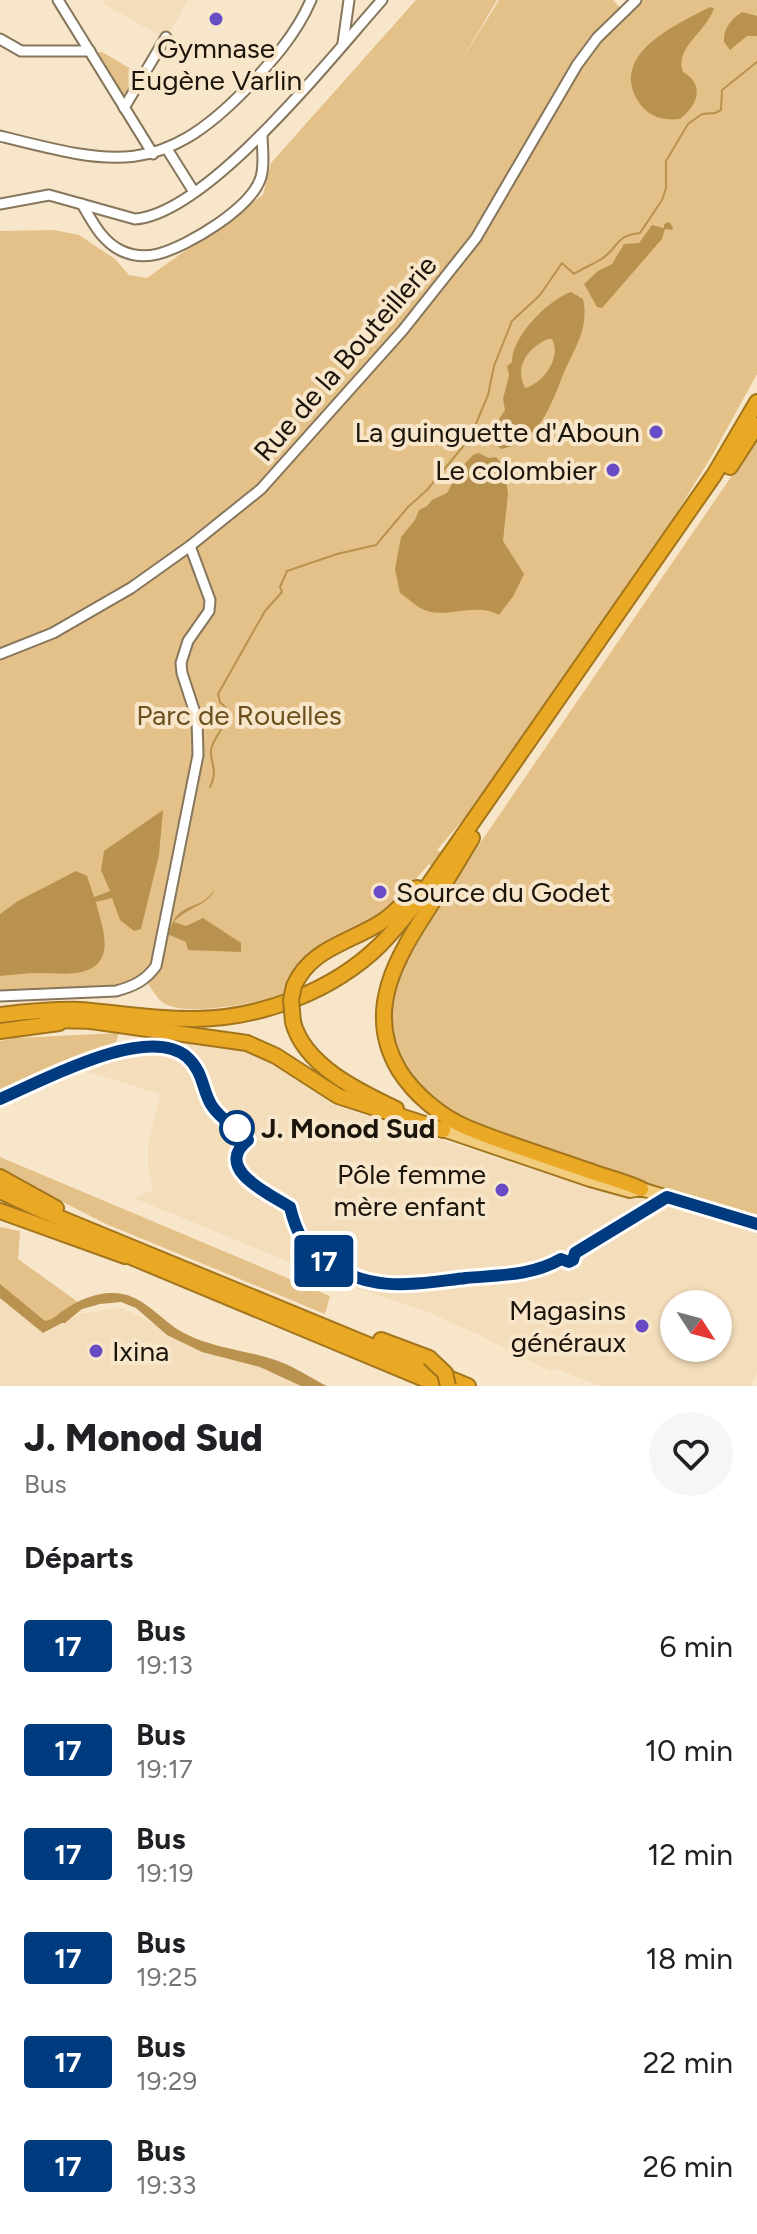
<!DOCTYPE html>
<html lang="fr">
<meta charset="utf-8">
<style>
:root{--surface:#fff;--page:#f6f6f6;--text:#202124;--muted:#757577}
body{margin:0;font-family:Figtree,sans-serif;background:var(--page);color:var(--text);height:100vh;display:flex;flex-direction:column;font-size:30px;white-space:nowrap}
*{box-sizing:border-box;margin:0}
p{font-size:26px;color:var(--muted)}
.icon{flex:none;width:44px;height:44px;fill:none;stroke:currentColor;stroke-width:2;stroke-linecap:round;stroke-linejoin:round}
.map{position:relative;height:1386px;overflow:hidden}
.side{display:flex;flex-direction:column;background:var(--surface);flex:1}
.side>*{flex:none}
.badge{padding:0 16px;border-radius:6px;font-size:28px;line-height:52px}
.needle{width:52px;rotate:126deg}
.buttons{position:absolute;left:660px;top:1290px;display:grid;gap:16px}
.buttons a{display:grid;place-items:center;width:72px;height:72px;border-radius:50%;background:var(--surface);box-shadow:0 2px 6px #0004;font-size:40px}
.map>.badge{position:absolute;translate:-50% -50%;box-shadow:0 0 0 4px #fff}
h2{padding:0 24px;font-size:30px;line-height:72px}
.round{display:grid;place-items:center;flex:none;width:84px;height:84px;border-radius:42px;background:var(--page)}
.summary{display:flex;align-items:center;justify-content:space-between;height:136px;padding:0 24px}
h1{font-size:38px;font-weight:800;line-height:60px}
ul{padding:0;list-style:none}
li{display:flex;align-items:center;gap:24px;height:104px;padding:0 24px}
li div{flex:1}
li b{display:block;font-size:30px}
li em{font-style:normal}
li .badge{min-width:88px;font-weight:700;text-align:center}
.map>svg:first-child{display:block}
.built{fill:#f4ddba;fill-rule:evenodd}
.green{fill:#e4c188}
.water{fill:#ba9250;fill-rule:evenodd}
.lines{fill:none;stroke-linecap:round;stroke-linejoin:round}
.stream{stroke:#ba9250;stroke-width:2}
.minor-casing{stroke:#86765c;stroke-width:13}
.major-casing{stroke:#a2751c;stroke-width:16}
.highway-casing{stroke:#a2751c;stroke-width:18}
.minor{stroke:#fff;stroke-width:9}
.major{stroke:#f2cb7c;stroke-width:12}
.highway{stroke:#eaa925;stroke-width:14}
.highway-bridge-casing{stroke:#a2751c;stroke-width:18;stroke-linecap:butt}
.highway-bridge{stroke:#eaa925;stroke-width:14}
.line-casing{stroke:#fff;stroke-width:18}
.line{stroke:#003b80;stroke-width:12}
.poi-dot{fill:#674cc5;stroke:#f8e6ca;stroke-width:3}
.stop-dot{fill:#fff;stroke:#003b80;stroke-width:4}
.labels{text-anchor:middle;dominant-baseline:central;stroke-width:8;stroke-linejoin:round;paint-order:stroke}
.poi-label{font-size:28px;fill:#1b150b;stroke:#f8e6ca;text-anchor:end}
.street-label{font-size:28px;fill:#1b150b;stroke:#f8e6ca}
.park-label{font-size:28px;fill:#6c501e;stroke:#f8e6ca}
.stop-label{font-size:28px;font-weight:bold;fill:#1b150b;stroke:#f8e6ca;text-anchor:start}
</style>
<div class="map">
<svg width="757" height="1386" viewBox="0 0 757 1386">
<rect width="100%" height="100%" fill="#f8e6ca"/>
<g class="built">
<polygon points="104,0 188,0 171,30 159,35 104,4"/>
<path d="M153,1041L234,1048L257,1054L274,1063L333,1105L602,1192L626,1194L757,1231V1372L751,1386H600L554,1368L550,1371L477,1334L425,1311L338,1282L134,1198L153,1190L148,1167V1145L160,1094L88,1072L145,1048ZM674,1304H718V1348H674Z"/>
<polygon points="0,1297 46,1333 80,1314 120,1308 140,1316 182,1341 272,1367 312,1386 0,1386"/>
</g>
<g class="green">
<path d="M416,0H497L460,63L499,0H613L626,14L643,0H757V374L713,454L661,538L474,807L437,850L463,868L757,439V1218L538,1149L458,1118L423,1089L403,1060L395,1043L389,1012L396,988L407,962L454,882L429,864L386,913L326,945L285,996C259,1001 184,1019 162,1002C155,996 149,984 143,977L129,984L0,992V231L54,230L79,235L115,259L129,275L147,278L263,195L271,163Z"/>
<polygon points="102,52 136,72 139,68 141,70 128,95 122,94 96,53"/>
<polygon points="119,1033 115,1045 0,1094 0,1041 15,1038"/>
<polygon points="0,1157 330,1296 325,1314 106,1224 0,1170"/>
<polygon points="0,1227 20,1231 18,1259 78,1302 76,1311 50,1329 0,1289"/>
</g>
<g class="water">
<path d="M710,7L714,8C707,32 674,47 683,72C706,85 697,106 680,119C663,121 648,117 638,101C609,53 678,24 710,7Z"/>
<path d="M742,12L757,16V36H747L730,50L724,42C723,29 731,19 742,12Z"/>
<polygon points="669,222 673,227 672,230 665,229 662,239 602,308 597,307 584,284 598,271 612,264 624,244 639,243 652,225 664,228 664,224"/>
<path d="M571,292L583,299C589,327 577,344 565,370C552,402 540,443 501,449L493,442L491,432L505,410L503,399L509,375L507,366L512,362C512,336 548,300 571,292ZM548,339H552C562,357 543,384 525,388C514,366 528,348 548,339Z"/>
<path d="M478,453L489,458L496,457L500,462V471L507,486L508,494L503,541L524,574L514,595L499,615C476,602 448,618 427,611C417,608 408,598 400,593L395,569L401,537L415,520L419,510L427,506L432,500L447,493L461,468L473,455Z"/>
<path d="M163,810L159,855L141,929L134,931L120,920L112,898L96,902C99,917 107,935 104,951C98,980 59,973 38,973C25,973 13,975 0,976V914L18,901L76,871L87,876L94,897L110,891L101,870L104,851Z"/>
<path d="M215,889C208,906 187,907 174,922L186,926L203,918L241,943V952L188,950L186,942L167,934C171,928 173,917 181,912C197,901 202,907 215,889Z"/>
<path d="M0,1284L45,1321C54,1320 58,1313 66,1309C78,1300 96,1293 111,1293C143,1292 159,1320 184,1333C214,1349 248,1350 278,1361C295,1367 311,1378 327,1386H301L260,1367L202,1352L167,1335L136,1308L121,1302L100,1304L82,1309L65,1323H62L43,1333L0,1298Z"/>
</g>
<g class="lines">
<path class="stream" d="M210,787C220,767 207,760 212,746C216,736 224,726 229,715V711L220,702L218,694L265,611L282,592L280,587L287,571L337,554L376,545L408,507L427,490L470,438L488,395L494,366L512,321L540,295L562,263L574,274C583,268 594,264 603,258C620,246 614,236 640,233L662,200L666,188V161L688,124L702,114L715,113L721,110L722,90L757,62"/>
<g class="minor-casing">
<g id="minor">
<polyline points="58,0 153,154"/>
<polyline points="0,39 21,51 90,51"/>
<polyline points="343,43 349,0"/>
<polyline points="124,108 166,37"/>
<path d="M0,136C111,164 160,178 246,89C272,61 296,35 311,0"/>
<polyline points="167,149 194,192"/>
<path d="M0,204L49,195L135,219C209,213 332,56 382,0"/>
<path d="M82,204C92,221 102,242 122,251C133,256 146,257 158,254C188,246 252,208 261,177C265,164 262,147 262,134"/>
<polyline points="0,654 53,633 131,588 190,546 261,489 403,330 476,238 577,65 597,38 636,0"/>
<path d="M0,996L116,991C134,986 145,981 156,966L198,755L197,719L182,673L181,663L188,641L209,611L210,600L190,546"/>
<polyline points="0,1099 120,1049 147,1045"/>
</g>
</g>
<g class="major-casing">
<polyline id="major" points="443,1130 590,1180 630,1191 641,1189 757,1224"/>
</g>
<g class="highway-casing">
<g id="highway">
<polyline points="730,467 757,425"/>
<path d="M472,838C458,861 445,884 430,906C398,956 363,1010 399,1070C414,1094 441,1117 468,1128C509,1145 553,1158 595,1173C610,1178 626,1182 641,1189"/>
<path d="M294,986C310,949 348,943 380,923C394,914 406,901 417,888"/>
<path d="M0,1015C26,1012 53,1009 80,1010C118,1013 157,1020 196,1019C262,1018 333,991 380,945C393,932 405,917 416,903L714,475L757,402"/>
<polyline points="48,1020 99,1021"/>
<polyline points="91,1021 247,1043 276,1056 338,1096 443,1130"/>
<path d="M293,1022C304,1065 358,1091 396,1109"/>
<polyline points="0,1031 59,1023"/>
<polyline points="0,1177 56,1208"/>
<polyline points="0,1191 36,1208 468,1386"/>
<polyline points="0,1211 125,1256"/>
<polyline points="117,1251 441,1386"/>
<polyline points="381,1340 429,1358"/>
</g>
</g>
<use href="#minor" class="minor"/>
<use href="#major" class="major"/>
<use href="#highway" class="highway"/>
<g class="highway-bridge-casing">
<g id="highway-bridge">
<polyline points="293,1022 291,1000 294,986"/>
<polyline points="429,1358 445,1373 448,1386"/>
</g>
</g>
<use href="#highway-bridge" class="highway-bridge"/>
</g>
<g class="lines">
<g class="line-casing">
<path id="line" d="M0,1099C42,1081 147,1023 187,1057C204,1072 202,1091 212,1106C221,1120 237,1128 248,1140C212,1169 270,1194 290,1207C296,1232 303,1246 325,1261C372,1294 413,1284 466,1278C498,1275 532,1276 561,1259L569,1262L573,1260L575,1253L667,1197L757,1224"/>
</g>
<use href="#line" class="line"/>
</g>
<g class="poi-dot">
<circle cx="216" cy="19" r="8"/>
<circle cx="656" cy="432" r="8"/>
<circle cx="613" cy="470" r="8"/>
<circle cx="380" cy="892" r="8"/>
<circle cx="502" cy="1190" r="8"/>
<circle cx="642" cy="1326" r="8"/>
<circle cx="96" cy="1351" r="8"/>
</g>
<circle class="stop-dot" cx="237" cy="1128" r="16"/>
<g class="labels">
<g class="poi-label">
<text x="216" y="48" text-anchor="middle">Gymnase<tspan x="216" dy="32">Eugène Varlin</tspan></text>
<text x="640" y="432">La guinguette d'Aboun</text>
<text x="597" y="470">Le colombier</text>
<text x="396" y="892" text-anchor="start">Source du Godet</text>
<text x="486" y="1174">Pôle femme<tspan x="486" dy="32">mère enfant</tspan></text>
<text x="626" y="1310">Magasins<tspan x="626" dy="32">généraux</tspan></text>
<text x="112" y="1351" text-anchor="start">Ixina</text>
</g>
<g class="street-label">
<text transform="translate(345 358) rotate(-49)">Rue de la Bouteillerie</text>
</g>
<g class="park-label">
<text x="239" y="715">Parc de Rouelles</text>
</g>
<g class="stop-label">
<text x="261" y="1128">J. Monod Sud</text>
</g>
</g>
</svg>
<div class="buttons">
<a><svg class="needle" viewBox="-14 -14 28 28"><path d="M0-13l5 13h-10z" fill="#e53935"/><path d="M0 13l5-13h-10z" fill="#757577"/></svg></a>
</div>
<b class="badge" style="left:324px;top:1261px;background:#003b80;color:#fff">17</b>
</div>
<section class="side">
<div class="summary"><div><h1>J. Monod Sud</h1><p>Bus</p></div><a class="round"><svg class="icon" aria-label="heart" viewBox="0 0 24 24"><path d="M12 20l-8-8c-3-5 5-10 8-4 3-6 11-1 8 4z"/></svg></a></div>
<h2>Départs</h2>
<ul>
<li><span class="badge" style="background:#003b80;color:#fff">17</span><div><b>Bus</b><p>19:13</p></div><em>6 min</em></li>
<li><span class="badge" style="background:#003b80;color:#fff">17</span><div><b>Bus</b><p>19:17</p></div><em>10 min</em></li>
<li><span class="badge" style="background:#003b80;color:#fff">17</span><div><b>Bus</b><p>19:19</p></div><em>12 min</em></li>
<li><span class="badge" style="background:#003b80;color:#fff">17</span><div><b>Bus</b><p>19:25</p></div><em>18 min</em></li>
<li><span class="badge" style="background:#003b80;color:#fff">17</span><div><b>Bus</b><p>19:29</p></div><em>22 min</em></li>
<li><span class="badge" style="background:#003b80;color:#fff">17</span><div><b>Bus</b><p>19:33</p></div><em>26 min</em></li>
</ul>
</section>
